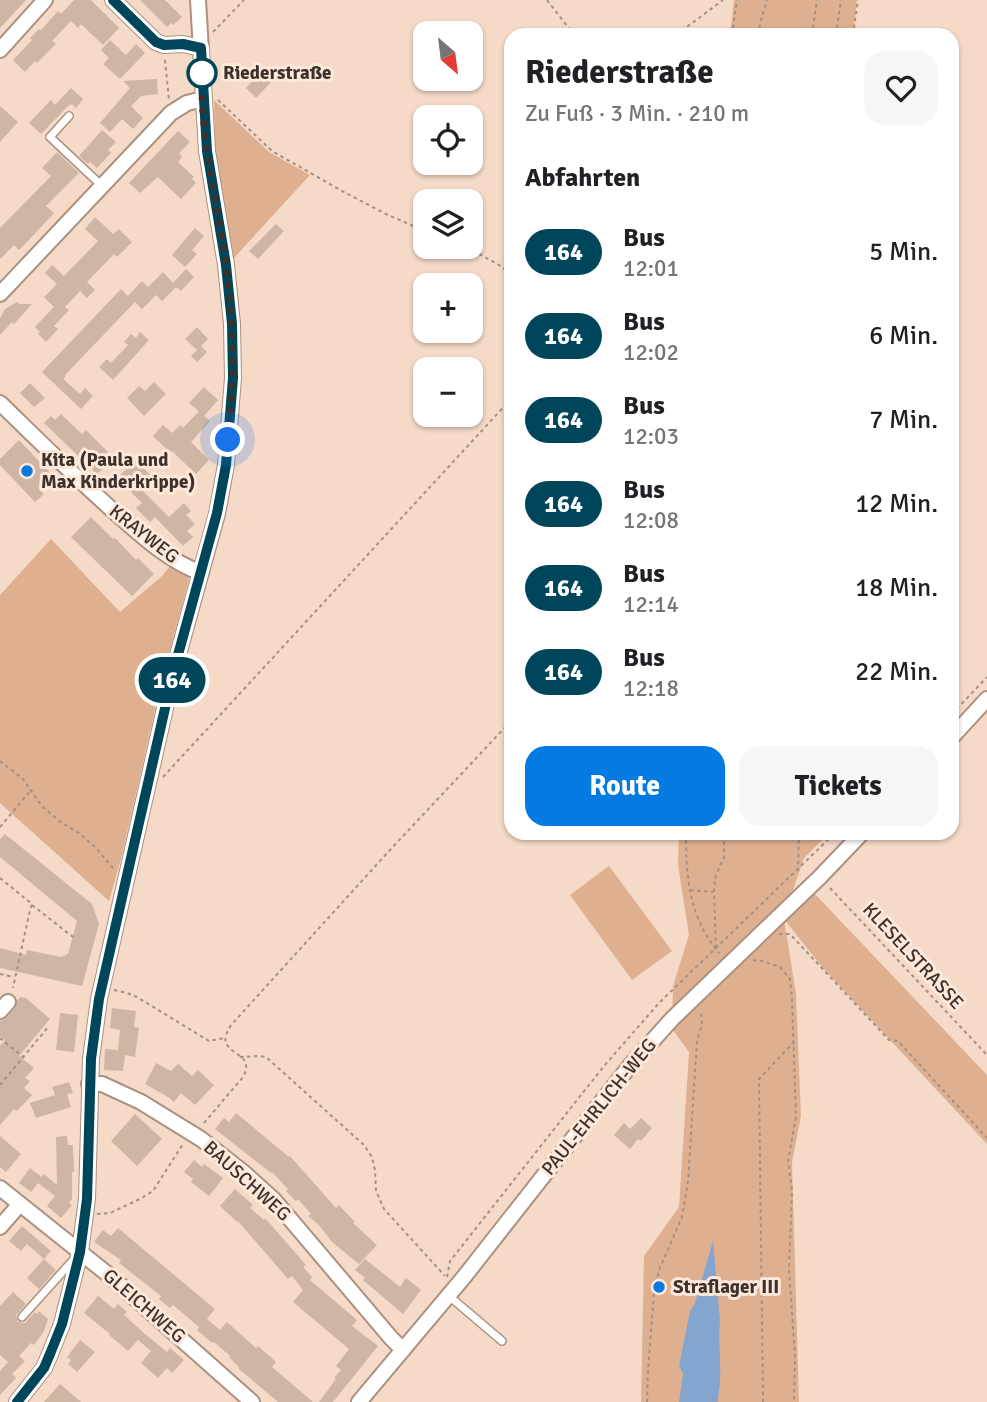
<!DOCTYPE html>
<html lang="de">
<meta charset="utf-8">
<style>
:root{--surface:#fff;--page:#f6f6f6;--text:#202124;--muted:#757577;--accent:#057ae1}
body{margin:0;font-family:Signika,sans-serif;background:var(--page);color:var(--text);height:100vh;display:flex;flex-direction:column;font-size:26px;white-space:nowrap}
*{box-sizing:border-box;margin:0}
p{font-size:23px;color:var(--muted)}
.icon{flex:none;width:38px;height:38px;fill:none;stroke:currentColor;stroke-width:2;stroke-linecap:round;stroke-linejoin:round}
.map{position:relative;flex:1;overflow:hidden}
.sheet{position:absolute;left:504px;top:28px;width:455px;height:812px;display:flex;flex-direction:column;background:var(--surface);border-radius:21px;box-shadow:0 2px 5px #0004}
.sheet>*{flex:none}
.badge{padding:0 14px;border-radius:23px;font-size:24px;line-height:46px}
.needle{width:46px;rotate:152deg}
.buttons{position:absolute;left:413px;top:21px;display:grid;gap:14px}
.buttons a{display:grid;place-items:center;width:70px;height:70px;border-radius:14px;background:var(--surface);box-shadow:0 2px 5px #0004;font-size:35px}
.you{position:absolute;width:35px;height:35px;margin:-18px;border:5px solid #fff;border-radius:50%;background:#1a73e8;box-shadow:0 0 0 10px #1a73e833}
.map>.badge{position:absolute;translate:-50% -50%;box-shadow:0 0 0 4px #fff}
h2{padding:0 21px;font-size:26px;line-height:63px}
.round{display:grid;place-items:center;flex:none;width:74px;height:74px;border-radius:21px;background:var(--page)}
.overview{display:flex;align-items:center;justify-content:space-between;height:119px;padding:0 21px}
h1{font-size:33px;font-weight:800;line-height:52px}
.cta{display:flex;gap:14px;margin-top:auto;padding:14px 21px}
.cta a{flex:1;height:80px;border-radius:21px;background:var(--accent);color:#fff;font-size:28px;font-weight:800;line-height:80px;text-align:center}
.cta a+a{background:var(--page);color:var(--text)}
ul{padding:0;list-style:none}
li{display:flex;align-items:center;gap:21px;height:84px;padding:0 21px}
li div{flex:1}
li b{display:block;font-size:26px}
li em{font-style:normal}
li .badge{min-width:77px;font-weight:700;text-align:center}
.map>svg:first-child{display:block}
.green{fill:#dfb090}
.water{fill:#83a5ce}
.building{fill:#cfb5a4}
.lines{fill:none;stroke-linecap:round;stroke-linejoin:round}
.service-casing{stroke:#aa9180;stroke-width:10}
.minor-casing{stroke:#aa9180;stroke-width:18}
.path{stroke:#a49083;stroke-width:2;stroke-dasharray:3.5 3.5;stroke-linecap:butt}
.service{stroke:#fff;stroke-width:7}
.minor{stroke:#fff;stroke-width:14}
.line-casing{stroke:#fff;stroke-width:16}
.line{stroke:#00465a;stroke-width:10}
.walk{stroke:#3d322b;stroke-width:7;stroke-dasharray:0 12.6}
.stop-dot{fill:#fff;stroke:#00465a;stroke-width:3.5}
.poi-dot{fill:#057ae1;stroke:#fee8da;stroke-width:2.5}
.labels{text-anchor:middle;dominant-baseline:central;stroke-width:6;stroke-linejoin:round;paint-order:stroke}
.stop-label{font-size:19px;font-weight:bold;fill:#3d322b;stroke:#fee8da;text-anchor:start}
.poi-label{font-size:19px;font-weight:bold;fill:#3d322b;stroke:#fee8da;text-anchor:start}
.street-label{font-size:19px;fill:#3d322b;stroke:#fee8da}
</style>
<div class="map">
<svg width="987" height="1402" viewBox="0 0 987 1402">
<rect width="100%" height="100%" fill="#f5dac8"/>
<g class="green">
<polygon points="734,0 857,0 853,35 730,35"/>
<polygon points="214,100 269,152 310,175 233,259 215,156"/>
<polygon points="51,539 120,612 163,575 170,566 187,575 189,580 163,675 121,859 109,901 0,803 0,595"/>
<polygon points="679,833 829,833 804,858 784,916 813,892 987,1075 987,1144 822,967 784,919 796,994 801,1116 792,1162 799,1402 641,1402 644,1256 679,1207 689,1052 672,1029 673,986 689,935 678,865"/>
<polygon points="609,866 672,951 632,980 570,895"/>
</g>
<path class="water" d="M713,1241L720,1321C718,1341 721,1360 720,1379C720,1387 718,1394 718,1402H679L683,1374L679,1366L690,1311L695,1303Z"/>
<g class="building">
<polygon points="0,0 26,0 0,28"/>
<polygon points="74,0 91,0 119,28 103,45 81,24 78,28 71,21 52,41 56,44 37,63 35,61 25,72 13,60 32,40 30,38 39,29 41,30 58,11 61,14"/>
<polygon points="140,0 165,0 182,17 173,25 171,23 167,27"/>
<polygon points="110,40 126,55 136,44 145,53 120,79 103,64 109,58 101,50"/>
<polygon points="263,70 273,80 256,98 246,88"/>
<polygon points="157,79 158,94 141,96 131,106 143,118 133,129 122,119 110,132 100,123 130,88 123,81"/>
<polygon points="71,88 83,99 76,108 72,104 68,106 41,134 29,123 51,100 55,105"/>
<polygon points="0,106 18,122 0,142"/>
<polygon points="102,130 116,142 108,150 111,153 97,168 90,162 88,164 79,156"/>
<polygon points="178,131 190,142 179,153 182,157 178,162 194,177 192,179 196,183 181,199 158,177 140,193 129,183"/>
<polygon points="57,152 79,173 46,206 54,213 26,243 19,250 14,245 0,259 0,228 51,176 42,168"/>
<polygon points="95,217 113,234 119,229 132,242 117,257 114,254 87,282 95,290 87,298 80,291 65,307 69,310 54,326 58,329 46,342 38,334 40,332 35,327 54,307 44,297 57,284 45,273 52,265 64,276 98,241 85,229"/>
<polygon points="276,224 284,231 258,259 249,251"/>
<polygon points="195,228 204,236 192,250 197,254 185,267 172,255"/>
<polygon points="186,269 194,277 181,291 176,287 162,301 156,295 142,309 135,302 65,375 66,376 63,379 80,394 85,388 93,396 81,409 42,372 121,289 128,296 142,281 148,287 163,272 173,283"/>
<polygon points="17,302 20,304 32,304 14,324 12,322 0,335 0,318 5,309"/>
<polygon points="197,327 208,339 201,346 207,352 197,362 191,356 199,348 197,350 185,339"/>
<polygon points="140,332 149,340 113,380 99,367 107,359 111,363 128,345 124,342 131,334 136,338"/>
<polygon points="154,382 166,394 144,416 127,398 139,386 145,391"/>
<polygon points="30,383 45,398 34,407 20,393"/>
<polygon points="204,387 218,400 204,416 189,403"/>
<polygon points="199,411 210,421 191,442 209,460 196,474 172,451 170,452 153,436 163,425 172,433 180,425 183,428"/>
<polygon points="61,414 82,434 86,430 108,452 99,460 106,466 97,474 44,423 51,416 55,420"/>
<polygon points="19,440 54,477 40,490 44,494 35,502 0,465 0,459"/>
<polygon points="136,460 150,475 138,486 169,517 184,503 191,511 186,515 195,524 187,531 193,537 183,546 155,517 150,522 136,508 142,503 117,478"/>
<polygon points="91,517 113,539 115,538 136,560 138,558 154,574 132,596 71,537"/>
<polygon points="5,834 92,904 99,924 82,986 0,968 0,948 26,955 27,950 61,957 68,954 77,921 0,857 0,839"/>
<polygon points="20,997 26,998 50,1019 19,1056 34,1068 25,1078 30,1081 24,1088 32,1095 17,1111 14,1109 0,1125 0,1046 5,1040 0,1036 0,1021 7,1017 15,1008 17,1001"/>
<polygon points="112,1008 136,1011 134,1027 139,1028 135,1057 125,1055 123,1071 104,1070 105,1049 118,1050 120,1030 110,1028"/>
<polygon points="60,1013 78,1015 74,1052 56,1050"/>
<polygon points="156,1063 171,1071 178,1064 192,1076 198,1070 214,1085 195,1105 181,1093 174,1102 168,1097 145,1084"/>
<polygon points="69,1082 73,1093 67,1094 71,1107 36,1118 30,1103 55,1095 52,1087"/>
<polygon points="236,1113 289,1157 290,1156 336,1208 339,1205 355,1222 353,1223 377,1245 359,1264 332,1242 319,1225 308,1216 311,1214 298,1199 296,1201 286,1191 288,1189 272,1172 271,1173 215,1129 224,1118 229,1122"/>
<polygon points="135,1114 162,1139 137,1166 111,1141"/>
<polygon points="641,1118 652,1128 641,1141 638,1139 630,1149 614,1135 624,1123 630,1129"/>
<polygon points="0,1136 21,1154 6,1172 0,1167"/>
<polygon points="67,1136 68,1145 73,1145 74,1172 72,1172 72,1199 69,1203 72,1205 61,1218 47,1206 55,1196 38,1183 31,1192 19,1183 30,1168 42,1177 44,1174 57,1185 56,1137"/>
<polygon points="194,1160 202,1167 204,1164 223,1178 209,1196 191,1182 193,1179 184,1172"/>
<polygon points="235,1189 253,1205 250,1208 264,1220 265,1218 306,1265 303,1267 312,1277 310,1280 357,1320 352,1326 378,1346 333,1402 319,1402 336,1379 334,1378 341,1370 336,1366 349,1349 293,1302 303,1290 292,1276 288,1279 238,1221 237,1222 220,1206"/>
<polygon points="22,1226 51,1251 44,1259 27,1244 21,1251 9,1241"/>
<polygon points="118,1228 215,1309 207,1319 220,1330 227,1322 256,1348 258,1346 276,1362 272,1367 313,1402 278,1402 238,1368 239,1367 229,1357 230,1356 214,1342 212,1343 197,1330 199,1327 173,1305 170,1308 159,1299 161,1296 119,1263 121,1260 94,1242 103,1230 111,1236"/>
<polygon points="44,1259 56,1270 39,1289 27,1278"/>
<polygon points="365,1259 400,1287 406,1278 421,1290 403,1314 363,1280 365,1278 355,1270"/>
<polygon points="13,1292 26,1304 16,1315 18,1322 25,1323 35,1312 37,1314 39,1311 48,1319 44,1331 34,1345 31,1343 19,1356 25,1361 12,1374 16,1378 0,1395 0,1371 8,1362 0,1355 0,1306"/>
<polygon points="98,1296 114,1309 118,1304 127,1312 124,1315 145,1334 167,1352 170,1348 184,1360 172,1373 167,1368 158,1378 141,1363 151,1351 138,1340 128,1351 109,1335 110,1334 84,1313"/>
<polygon points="80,1340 95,1352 77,1372 68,1364 71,1360 67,1357"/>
<polygon points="60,1384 81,1402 44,1402"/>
</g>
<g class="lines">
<g class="service-casing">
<g id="service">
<polyline points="69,116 50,137 102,186"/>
<polyline points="449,1296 502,1341"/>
<polyline points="22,1317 75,1258"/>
</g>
</g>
<g class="minor-casing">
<g id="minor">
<polyline points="113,0 156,42 164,45 183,44 201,48"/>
<polyline points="0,50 45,0"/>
<polyline points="0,294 171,113 187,103 203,99"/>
<path d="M0,403C39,441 77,479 118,515C143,537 169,561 201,573"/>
<polyline points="952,737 987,699"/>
<polyline points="0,1011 8,1002"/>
<polyline points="89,1084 102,1084 141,1102 201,1139 243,1172 274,1200 391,1338 403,1350"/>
<polyline points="0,1188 110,1276 252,1402"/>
<polyline points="0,1227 20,1204"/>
<polyline points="17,1402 44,1368 50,1354 62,1324 80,1252 87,1199 91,1059 99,999 173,673 217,514 226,465 233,378 232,324 226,265 207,151 198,0"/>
<polyline points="359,1402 464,1277 629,1067 672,1019 820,877 862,833"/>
</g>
</g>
<g class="path">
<polyline points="547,0 574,35"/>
<polyline points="213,32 244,0"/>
<polyline points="676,35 723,0"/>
<polyline points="732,35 737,0"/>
<polyline points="759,35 760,24 767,0"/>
<polyline points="812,35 817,0"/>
<polyline points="836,35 841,0"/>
<polyline points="853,35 858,0"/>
<polyline points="165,60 169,100"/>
<polyline points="218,100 272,151 342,191 386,214 425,231"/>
<polyline points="467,247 499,265 511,274"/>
<polyline points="952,714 987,677"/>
<polyline points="0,761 23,779 41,805 59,821 79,833 95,847 114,869"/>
<polyline points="163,777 511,399"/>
<polyline points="0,827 31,790"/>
<path d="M686,833C686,878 689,917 719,953"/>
<polyline points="799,833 798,870 800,875"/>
<polyline points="0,878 32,904 30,910 13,988"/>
<polyline points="830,888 987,1055"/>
<polyline points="690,890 713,892"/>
<polyline points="32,905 73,937"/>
<polyline points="779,934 790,934 889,1040 898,1041 987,1138"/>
<polyline points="716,948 714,892 715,878 724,857 724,833"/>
<polyline points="753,960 762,961 780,967 790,979 792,1000 796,1117 788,1161 792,1191 789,1270 795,1355 794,1402"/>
<polyline points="0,974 14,977"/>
<polyline points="114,990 127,993 137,997 209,1041 224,1038"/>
<polyline points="0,1038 23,1057"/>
<polyline points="240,1057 259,1056 266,1057 364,1145 372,1157 375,1170 376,1191 384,1209 445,1276"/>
<polyline points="0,1085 49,1026"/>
<path d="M204,1123L243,1077C259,1048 208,1057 232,1024L389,851L511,721"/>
<polyline points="97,1214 110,1213 140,1199 153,1191 183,1144"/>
<polyline points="447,1277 450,1261 604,1066 659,1003 835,833"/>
<polyline points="647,1402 648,1370 654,1293 659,1270 682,1217 688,1182 697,1040 702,1025 701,1011"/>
<polyline points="763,1402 759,1079 793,1043"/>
</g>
<use href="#service" class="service"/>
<use href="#minor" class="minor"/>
</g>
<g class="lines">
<g class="line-casing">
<polyline id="line" points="17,1402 44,1368 50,1354 62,1324 80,1252 87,1199 91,1059 99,999 173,673 217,513 226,465 233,378 232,324 226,265 207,151 201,48 183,44 164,45 156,42 113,0"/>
</g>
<use href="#line" class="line"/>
<path class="walk" d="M202,73C200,137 217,201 226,264C234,322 234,381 228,440"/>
</g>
<circle class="stop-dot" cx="202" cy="73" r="14"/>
<g class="poi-dot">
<circle cx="27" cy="471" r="7"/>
<circle cx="659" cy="1287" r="7"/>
</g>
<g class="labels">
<g class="stop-label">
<text x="223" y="73">Riederstraße</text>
</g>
<g class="poi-label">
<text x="41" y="460">Kita (Paula und<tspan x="41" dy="22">Max Kinderkrippe)</tspan></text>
<text x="673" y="1287">Straflager III</text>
</g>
<g class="street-label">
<text transform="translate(144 534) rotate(38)">KRAYWEG</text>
<text transform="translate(913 956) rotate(47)">KLESELSTRASSE</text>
<text transform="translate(599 1107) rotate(-51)">PAUL-EHRLICH-WEG</text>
<text transform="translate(247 1181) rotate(42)">BAUSCHWEG</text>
<text transform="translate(144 1306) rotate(41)">GLEICHWEG</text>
</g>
</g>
</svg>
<div class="buttons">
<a><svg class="needle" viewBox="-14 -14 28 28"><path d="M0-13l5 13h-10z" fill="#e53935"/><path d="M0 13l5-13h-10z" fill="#757577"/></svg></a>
<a><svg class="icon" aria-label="locate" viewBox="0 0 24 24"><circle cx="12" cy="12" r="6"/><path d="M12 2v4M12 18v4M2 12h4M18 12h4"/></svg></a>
<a><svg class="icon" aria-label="layers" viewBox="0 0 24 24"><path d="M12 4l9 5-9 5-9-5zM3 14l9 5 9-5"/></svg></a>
<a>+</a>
<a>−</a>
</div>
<div class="you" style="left:228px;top:440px"></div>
<b class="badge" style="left:172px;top:680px;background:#00465a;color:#fff">164</b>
<section class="sheet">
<div class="overview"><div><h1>Riederstraße</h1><p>Zu Fuß · 3 Min. · 210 m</p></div><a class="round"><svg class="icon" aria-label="heart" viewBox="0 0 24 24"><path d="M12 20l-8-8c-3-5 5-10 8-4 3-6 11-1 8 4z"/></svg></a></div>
<h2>Abfahrten</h2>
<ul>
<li><span class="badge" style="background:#00465a;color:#fff">164</span><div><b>Bus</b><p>12:01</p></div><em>5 Min.</em></li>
<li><span class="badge" style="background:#00465a;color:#fff">164</span><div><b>Bus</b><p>12:02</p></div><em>6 Min.</em></li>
<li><span class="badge" style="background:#00465a;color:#fff">164</span><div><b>Bus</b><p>12:03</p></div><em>7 Min.</em></li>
<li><span class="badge" style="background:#00465a;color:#fff">164</span><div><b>Bus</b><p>12:08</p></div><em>12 Min.</em></li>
<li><span class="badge" style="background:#00465a;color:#fff">164</span><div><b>Bus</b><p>12:14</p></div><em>18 Min.</em></li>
<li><span class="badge" style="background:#00465a;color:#fff">164</span><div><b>Bus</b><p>12:18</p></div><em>22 Min.</em></li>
</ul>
<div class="cta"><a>Route</a><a>Tickets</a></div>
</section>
</div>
